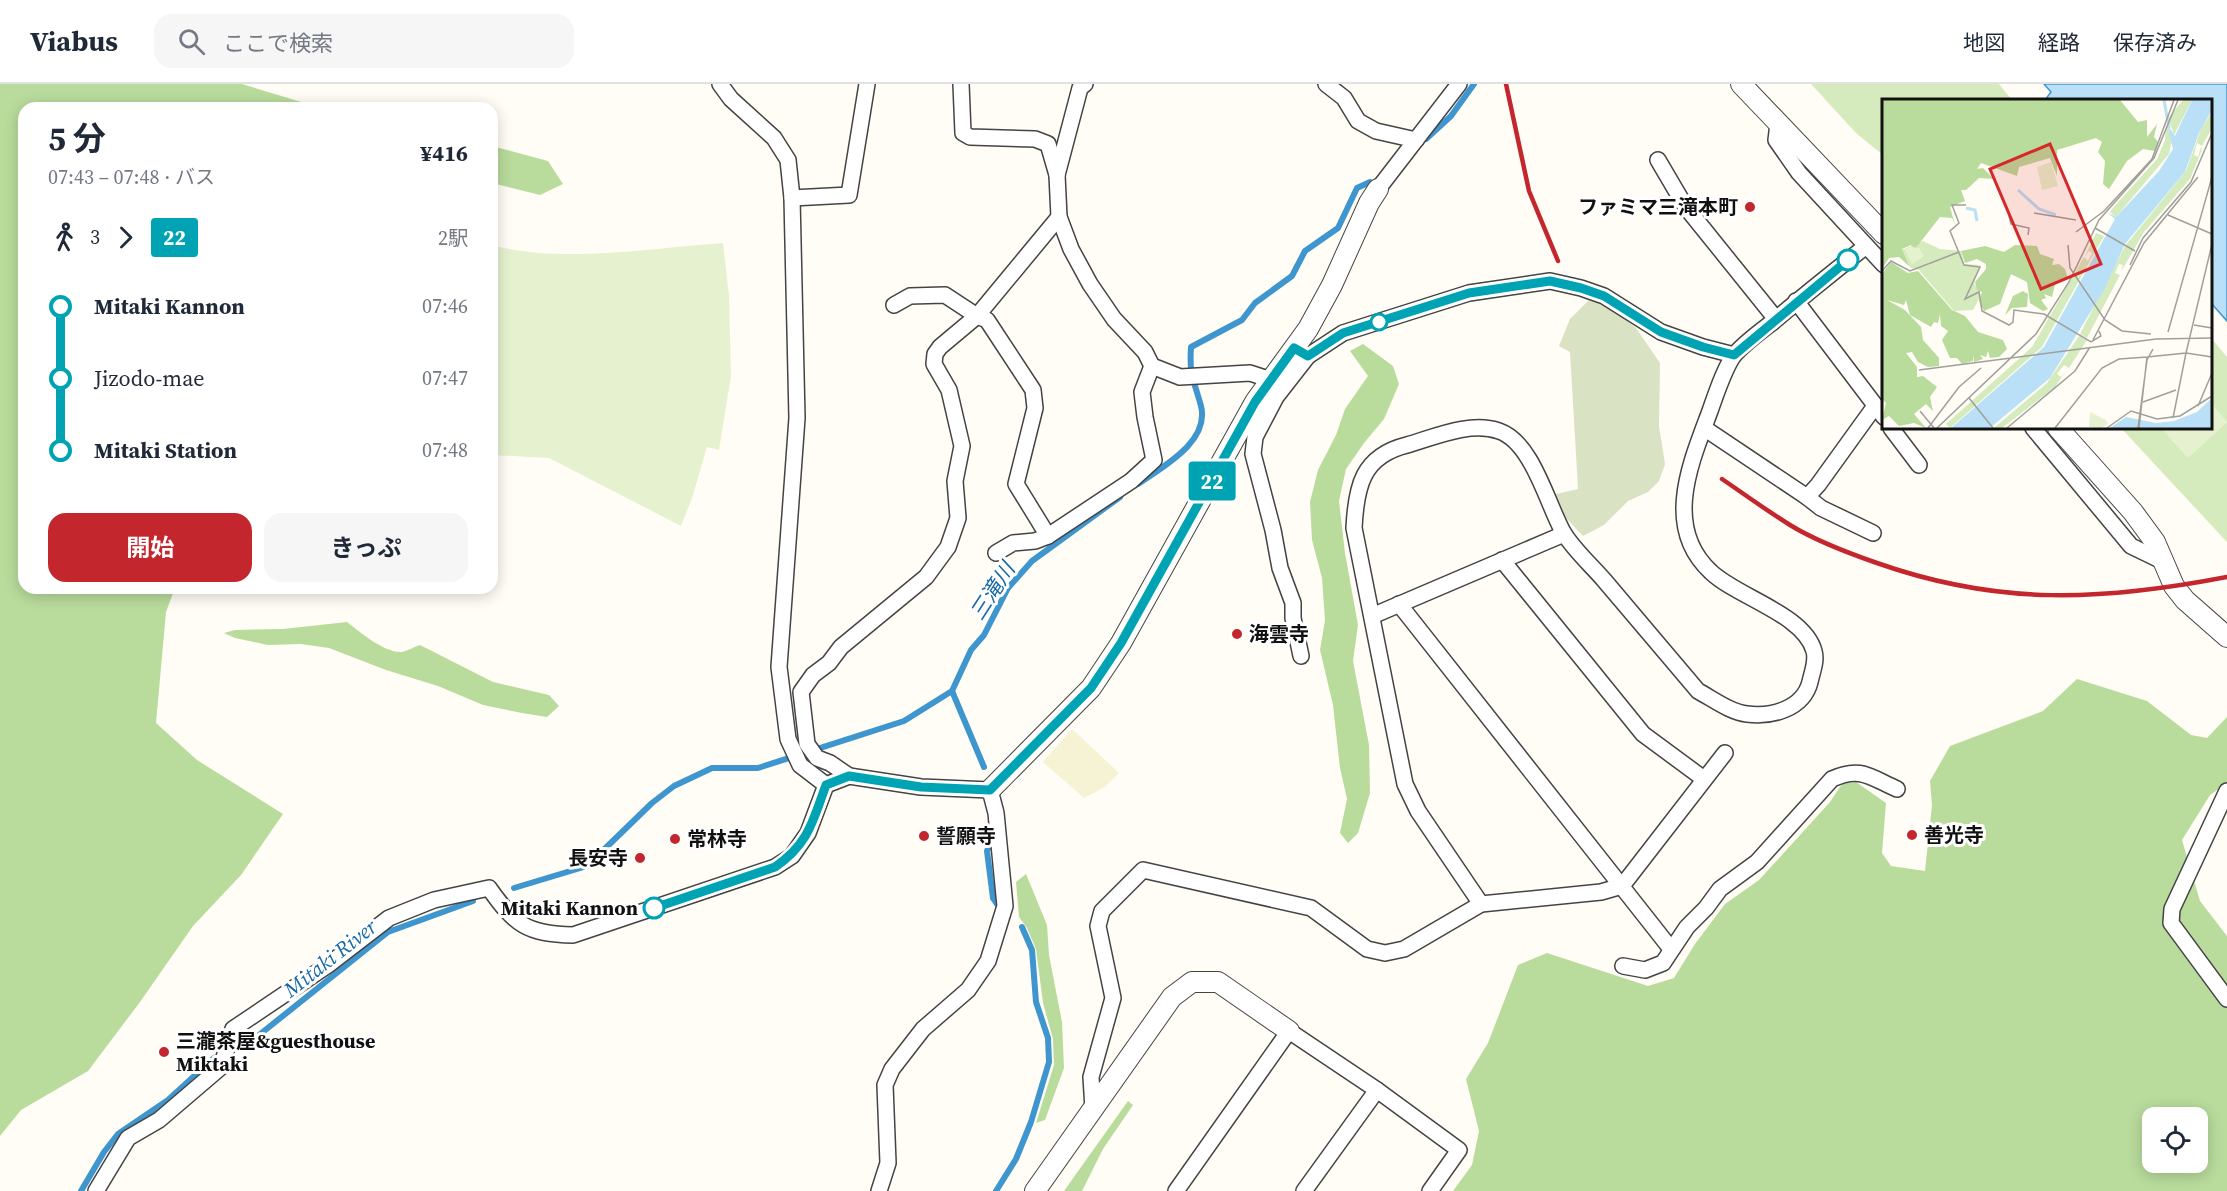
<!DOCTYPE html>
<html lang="ja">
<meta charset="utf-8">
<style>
:root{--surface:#fff;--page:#f6f6f7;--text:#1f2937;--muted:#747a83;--line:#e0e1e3;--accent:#c4262e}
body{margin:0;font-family:"Source Serif 4","Noto Sans JP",serif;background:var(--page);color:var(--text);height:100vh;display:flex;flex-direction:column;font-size:22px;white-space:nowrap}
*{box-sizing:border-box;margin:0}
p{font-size:20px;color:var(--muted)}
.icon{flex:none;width:33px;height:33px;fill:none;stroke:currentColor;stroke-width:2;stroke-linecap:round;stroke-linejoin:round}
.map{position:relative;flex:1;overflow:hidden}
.details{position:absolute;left:18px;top:18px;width:480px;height:492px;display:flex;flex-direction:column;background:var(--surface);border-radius:18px;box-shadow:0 3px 15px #0003}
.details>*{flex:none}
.badge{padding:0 12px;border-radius:4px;font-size:21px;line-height:39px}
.buttons{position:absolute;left:2142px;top:1023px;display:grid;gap:12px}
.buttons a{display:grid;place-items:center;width:66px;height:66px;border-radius:12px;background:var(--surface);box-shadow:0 3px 15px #0003;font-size:30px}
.map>.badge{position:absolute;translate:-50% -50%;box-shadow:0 0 0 3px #fff}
.legs{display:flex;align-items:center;gap:9px;height:66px;padding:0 30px;font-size:20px}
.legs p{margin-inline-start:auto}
.summary{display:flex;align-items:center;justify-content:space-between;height:102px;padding:0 30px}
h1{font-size:33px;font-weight:700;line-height:45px}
.button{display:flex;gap:12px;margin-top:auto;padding:12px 30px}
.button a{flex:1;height:69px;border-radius:18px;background:var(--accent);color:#fff;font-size:24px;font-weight:700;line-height:69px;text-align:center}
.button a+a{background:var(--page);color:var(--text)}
ul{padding:0 30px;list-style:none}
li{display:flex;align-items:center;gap:21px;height:72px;font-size:22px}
li i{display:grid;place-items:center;width:9px;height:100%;margin:0 8px;background:currentColor}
li i::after{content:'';width:15px;height:15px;margin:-8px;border:4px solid;border-radius:50%;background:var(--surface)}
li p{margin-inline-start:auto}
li:first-child i{background:linear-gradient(#0000 50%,currentColor 0)}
li:last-child i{background:linear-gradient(currentColor 50%,#0000 0)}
header{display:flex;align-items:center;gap:36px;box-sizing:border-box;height:84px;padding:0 30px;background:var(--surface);border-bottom:2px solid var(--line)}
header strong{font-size:28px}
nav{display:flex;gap:33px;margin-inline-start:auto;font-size:21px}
.search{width:420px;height:54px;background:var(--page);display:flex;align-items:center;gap:15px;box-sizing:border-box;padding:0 21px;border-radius:18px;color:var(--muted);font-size:22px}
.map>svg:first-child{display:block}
.farmland{fill:#f6f3d4}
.green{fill:#d5ebbd}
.forest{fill:#b9dc9c;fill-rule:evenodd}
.cemetery{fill:#d9e3c4}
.pitch{fill:#e6f2cf}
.water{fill:#b9e0f7;stroke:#3f96cf;stroke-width:1.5}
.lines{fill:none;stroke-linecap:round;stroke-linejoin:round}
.stream{stroke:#3f96cf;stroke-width:6}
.minor-casing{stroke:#444;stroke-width:18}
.tertiary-casing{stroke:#444;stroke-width:22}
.minor{stroke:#fff;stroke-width:15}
.tertiary{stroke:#fff;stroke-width:20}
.rail{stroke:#c4262e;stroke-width:4.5}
.line-1-casing{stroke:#fff;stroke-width:14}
.line-1{stroke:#00a3b4;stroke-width:9}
.poi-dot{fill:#c4262e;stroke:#fff;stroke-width:2}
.stop-1-dot{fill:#fff;stroke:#00a3b4;stroke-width:3}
.labels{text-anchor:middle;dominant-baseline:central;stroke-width:6;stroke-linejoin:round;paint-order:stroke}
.poi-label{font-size:20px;font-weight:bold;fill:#111;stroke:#fff;text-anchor:start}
.stop-label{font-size:20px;font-weight:bold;fill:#111;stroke:#fff;text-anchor:end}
.water-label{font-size:21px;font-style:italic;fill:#1768a6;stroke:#fff}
.inset-river{fill:none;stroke:#b9e0f7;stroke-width:3}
.inset-road{fill:none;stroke:#a09f9a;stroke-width:1.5}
.view{fill:#d62828;fill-opacity:0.15;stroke:#d62828;stroke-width:3}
.inset-edge{fill:none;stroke:#111;stroke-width:3}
</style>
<header>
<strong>Viabus</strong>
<div class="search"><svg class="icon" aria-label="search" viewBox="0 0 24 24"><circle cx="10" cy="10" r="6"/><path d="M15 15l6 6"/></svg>ここで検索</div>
<nav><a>地図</a><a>経路</a><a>保存済み</a></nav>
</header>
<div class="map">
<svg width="2227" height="1107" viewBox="0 0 2227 1107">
<rect width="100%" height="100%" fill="#fffdf5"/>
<polygon class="farmland" points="1072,645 1119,689 1105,703 1084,714 1043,678"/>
<g class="green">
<polygon points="1811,0 1999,0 2012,16 1884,16 1883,71 1856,49"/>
<polygon points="2211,254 2227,273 2227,458 2121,344 2161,344 2188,373 2227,338 2211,320"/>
</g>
<g class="forest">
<polygon points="0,0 242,0 321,24 24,24 24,504 175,504 166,528 156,639 197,676 283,730 241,791 193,842 140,918 88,987 21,1026 0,1052"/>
<polygon points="492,62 548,77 563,100 540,111 492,99"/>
<polygon points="1363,260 1393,282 1399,300 1384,335 1364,359 1346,385 1339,417 1345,469 1358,541 1353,577 1369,661 1370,709 1358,749 1348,759 1340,749 1347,715 1340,684 1333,621 1320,566 1325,536 1322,494 1312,456 1310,418 1318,386 1336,351 1345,325 1368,292 1350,267"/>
<path d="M347,538C360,548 384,569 402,568C407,567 414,563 420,561L493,598L549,611L559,622L547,633L522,629L483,621L438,602L386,586L329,564L301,560L268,561L235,554L224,549L235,546L283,545Z"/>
<path d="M2077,595L2147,617L2191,651L2207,654L2227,633V699L2210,711L2182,756L2200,817L2227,852V1107H1453L1472,1081L1479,1047L1466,995L1488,959L1518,881L1547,869L1648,902L1674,894L1695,860L1725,820L1759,796L1830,718L1842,700L1856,698L1886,719L1882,769L1891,782L1925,787L1932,721L1930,697L1950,662L2043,627ZM2152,1034H2198V1078H2152Z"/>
<polygon points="1026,790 1047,841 1049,871 1062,938 1064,984 1045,1036 1036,1039 1054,981 1053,955 1043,919 1036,865 1027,844 1019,833 1016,798"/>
<polygon points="1128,1017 1133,1021 1103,1065 1082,1107 1064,1107"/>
</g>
<polygon class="cemetery" points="1591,214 1615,227 1636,244 1660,279 1659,342 1665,380 1659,397 1648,408 1628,417 1604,441 1583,452 1567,435 1552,411 1578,405 1570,268 1559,262 1570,235"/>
<g class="pitch">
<path d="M723,159L729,212L731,292L719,366L707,363L692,414L681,442L549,374L492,371V161C563,180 649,164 723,159Z"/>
<polygon points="2211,320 2227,338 2188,374 2161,344 2210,344"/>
</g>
<polygon class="water" points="2044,0 2227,0 2227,237 2211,219 2210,16 2045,16 2051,8"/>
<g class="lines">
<g class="stream">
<polyline points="1426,55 1451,32 1474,0"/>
<path d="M1138,400C1162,383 1210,358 1201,322C1194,296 1189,292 1191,263L1242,236L1255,219L1292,192L1305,167L1338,144L1357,104L1370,98"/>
<polyline points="952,607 984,683"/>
<polyline points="993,753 987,767 993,814 997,820"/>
<polyline points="514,804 587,782 652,719 674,702 712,684 758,684 904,637 952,607 971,566 984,551 1008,504 1032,477 1120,413"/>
<polyline points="249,959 388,848 473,817"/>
<polyline points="81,1107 104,1068 118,1050 168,1016 214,974"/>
<polyline points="996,1107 1016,1075 1031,1038 1049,978 1048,954 1036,918 1032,866 1022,843"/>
</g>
<g class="minor-casing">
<g id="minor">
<polyline points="720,0 731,15 774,54 788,76 792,114 797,334 779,583 788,655 800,681 826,701"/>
<polyline points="961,0 963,49 970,53 1035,55 1048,60 1057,91 1059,133 1071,165 1090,200 1114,235 1145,268 1152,282 1180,293 1250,289 1271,296"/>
<polyline points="1326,0 1344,14 1358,37 1376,47 1416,56"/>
<polyline points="1778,40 1776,56 1799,89 1884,181"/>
<polyline points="1658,76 1685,122 1776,235"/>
<polyline points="1057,91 1080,4 1085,0"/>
<polyline points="1378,105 1459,0"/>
<polyline points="792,114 849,111 867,0"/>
<polyline points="1796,217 1884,333"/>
<polyline points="894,221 910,212 945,211 977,232 987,236 1033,306 1035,324 1016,400 1048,452"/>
<polyline points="1295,264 1308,272 1343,249 1469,209 1550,197 1581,204 1604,212 1661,248 1703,263 1734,271"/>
<polyline points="1704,344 1807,413 1818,401 1875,322"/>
<polyline points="1891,344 1919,381"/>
<polyline points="2033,344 2131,462 2164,478"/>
<polyline points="1807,413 1821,424 1873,449"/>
<polyline points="996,469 1013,459 1035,457 1048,452 1131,397 1154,376 1145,333 1142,308 1152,282"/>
<polyline points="1502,476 1643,650 1704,695"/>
<polyline points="1399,520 1671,865"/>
<polyline points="1372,532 1564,450"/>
<polyline points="1301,572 1293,534 1293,519 1280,484 1273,446 1253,370 1255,353 1276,313 1308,272"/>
<polyline points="849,692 830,679 817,674 807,660 801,608 813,591 829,579 841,563 926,493 948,463 958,434 955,397 962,362 949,306 934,280 935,270 940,263 977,232 1059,133"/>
<polyline points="2227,707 2172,825 2171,839 2227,915"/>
<path d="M1481,820L1418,727L1405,700L1354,444C1356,403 1362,372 1407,361C1435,353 1470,337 1499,347C1532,358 1547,419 1563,448C1573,465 1591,481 1604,496C1635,533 1667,570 1698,607C1713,615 1730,628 1747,630C1772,633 1803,625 1810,598C1812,588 1817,577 1814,567C1804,530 1737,513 1711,488C1662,443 1691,378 1710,327C1715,313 1726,279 1736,269C1747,257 1761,247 1774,237C1804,211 1835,187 1866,162"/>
<path d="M1623,882L1645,886L1663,879L1687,843L1706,824L1720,805L1757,778L1832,695C1860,682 1870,693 1897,705"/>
<polyline points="1093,1025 1091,993 1113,914 1098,842 1102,827 1143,786 1311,824 1367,865 1385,869 1404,865 1481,820 1601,808 1622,802 1725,669"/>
<path d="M96,1107L128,1054L159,1036L221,983L233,945L328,881L389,834L434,816L489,804C515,841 527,850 573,851L775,783L792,772L808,749L826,701L849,692L921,703L990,706L996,729L1005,822L988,877L968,906L923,945L892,985L885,1001L888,1079L879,1107"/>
<polyline points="1176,1107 1289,947 1377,1006 1459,1066 1430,1107"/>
<polyline points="1304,1107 1377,1006"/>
</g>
</g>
<g class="tertiary-casing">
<g id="tertiary">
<polyline points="1741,0 1884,150"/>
<polyline points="2058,344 2133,428 2155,458 2174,502 2185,516 2227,553"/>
<polyline points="990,706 1091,604 1121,559 1255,318 1308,245 1332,201 1369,119 1378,105"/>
<polyline points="1035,1107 1172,913 1192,898 1218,898 1289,947"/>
</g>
</g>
<use href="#minor" class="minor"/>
<use href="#tertiary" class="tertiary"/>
<g class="rail">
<polyline points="1506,0 1529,107 1558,177"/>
<path d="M1722,395C1744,410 1766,426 1790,441C1816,457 1848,469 1877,479C1999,522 2102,517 2227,493"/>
</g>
</g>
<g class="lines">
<g class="line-1-casing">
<path id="line-1" d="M654,824L775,783C809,760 813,736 826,701L849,692L921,703L990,706L1091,604L1121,559L1255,318L1294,264L1308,272L1343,249L1469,209L1550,197L1581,204L1604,212L1661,248L1703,263L1734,271L1848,176"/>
</g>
<use href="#line-1" class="line-1"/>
</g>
<g class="poi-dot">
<circle cx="1750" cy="123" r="6"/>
<circle cx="1237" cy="550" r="6"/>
<circle cx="1912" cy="751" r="6"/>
<circle cx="924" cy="752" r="6"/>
<circle cx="675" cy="755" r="6"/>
<circle cx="640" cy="774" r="6"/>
<circle cx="164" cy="968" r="6"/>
</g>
<g class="stop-1-dot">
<circle cx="1848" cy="176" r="10"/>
<circle cx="1379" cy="238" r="8"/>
<circle cx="654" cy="824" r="10"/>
</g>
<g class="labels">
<g class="poi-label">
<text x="1738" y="123" text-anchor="end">ファミマ三滝本町</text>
<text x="1249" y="550">海雲寺</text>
<text x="1924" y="751">善光寺</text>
<text x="936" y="752">誓願寺</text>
<text x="687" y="755">常林寺</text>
<text x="628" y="774" text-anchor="end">長安寺</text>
<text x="176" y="957">三瀧茶屋&amp;guesthouse<tspan x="176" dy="23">Miktaki</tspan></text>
</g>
<g class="stop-label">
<text x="638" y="824">Mitaki Kannon</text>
</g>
<g class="water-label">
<text transform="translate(992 507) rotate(-57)">三滝川</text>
<text transform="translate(330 874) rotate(-38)">Mitaki River</text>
</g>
</g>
<g transform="translate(1882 15)">
<rect width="330" height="330" fill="#fffdf5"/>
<path d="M301,1H310L292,36L286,19ZM330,13V29L320,47L315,44L312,56L316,58L319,48L320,51L308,80L262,133L239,173L241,166L237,165L233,174L238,176L205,239L198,235L243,147L304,72L319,30ZM284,25L290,41L287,55L234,118L228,113L230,110L275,60L283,41ZM214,134L222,137L160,248L68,329L64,325L150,248L202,158L206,162L210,154L207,152L203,157ZM41,142L58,150L79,152L82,165L98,166L92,184L99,196L91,211L72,212L37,171L29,169L20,151ZM197,237L205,241L187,269L182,266L175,275L179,278L184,272L173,288L120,329H112L165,284Z" fill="#d5ebbd"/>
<path d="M0,1H238L256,23L265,21V38L275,25L272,38L276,43L273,52L261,50L245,62L227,90L221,85L223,62L216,53L220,43L214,39L175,51V77L168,59L137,68L135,77L99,64L95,70L101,69L112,80L97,79L84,91H79L83,102L68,108L73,126L70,119L58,118L33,150L29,146L20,150L28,168L17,158L7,159L0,170ZM133,146L155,147L158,155L172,160L170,166L177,165L183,170L186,180L174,182L170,198L162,195L164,199L159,201L166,210L161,212L148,204L145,183L129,175L118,205L102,212L97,202L100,193L95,191L93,183L104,170V165L95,160L83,164L79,152L103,147L122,153ZM9,163L26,174L36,172L70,211L83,217L96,233L121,241L125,250L117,258L108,259L106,252L104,258L98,256L101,260L92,263V256L91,262L80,265L75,259H68L60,241L66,232L59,227L58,215L56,224L52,223L49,228L28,216L24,201L22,206L5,201L23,211L39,228L41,241L57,259V267L46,268L36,263L30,253L24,254L35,268V278L41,277L55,288L48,298L51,312L44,305L32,315L44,329L32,324L17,327L7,317L0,321L4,304L0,300V175ZM141,192L146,195L145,208L130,209L123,216L131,197Z" fill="#b9dc9c"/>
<path d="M169,63L176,87L160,91L155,68ZM28,148L37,149L42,157L30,165L23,151ZM208,313L224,321L226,325L219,329L207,328Z" fill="#e6f2cf"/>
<path d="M310,1H330V11L317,34L303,73L243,145L222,191L168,279L108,329H69L162,248L233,120L225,113L234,118L277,72L291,50L285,25L293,37ZM330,299L329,329H228L244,318L274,324L292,322L315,313Z" fill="#b9e0f7"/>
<path class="inset-river" d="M282,1L287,29M136,91L157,110L174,116M84,109L93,111L95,122"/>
<path class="inset-road" d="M84,106H70L77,124L68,132L82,166L98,168L83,200L97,193L100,212L127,226L131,223L132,211L162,215L209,243L219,237L217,232M152,114L194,121M286,116L330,135M127,117L129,125L147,129L146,136M213,129L253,152M194,133L222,112L270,60L292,1M186,146L188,169L223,221L240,232L269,235M248,166L261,139L309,83L330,34M0,172L9,162L28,172L77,153M312,226L330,229M286,233L330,78M211,241L262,144L316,78M304,254L330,258M265,258L304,254L330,145M37,271L274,240L330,239M87,299L111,329M261,303L294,291M316,307L330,274M38,312L52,329M291,319L304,254M46,329L77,288L99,269M55,329L154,235L187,183L217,121L272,59L296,1M125,329L193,272L208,248M173,329L220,269L237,260L265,258M225,329L249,312L275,320L298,317L330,297M256,329L265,261L271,250M257,329L265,258"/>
<path class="view" d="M168,45L219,165L159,190L108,70Z"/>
<rect width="330" height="330" class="inset-edge"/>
</g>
</svg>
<div class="buttons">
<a><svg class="icon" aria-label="locate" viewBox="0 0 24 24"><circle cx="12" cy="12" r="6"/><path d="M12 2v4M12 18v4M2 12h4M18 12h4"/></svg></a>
</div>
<b class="badge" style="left:1212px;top:397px;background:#00a3b4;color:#fff">22</b>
<section class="details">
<div class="summary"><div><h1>5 分</h1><p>07:43 – 07:48 · バス</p></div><b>¥416</b></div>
<div class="legs"><svg class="icon" aria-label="walk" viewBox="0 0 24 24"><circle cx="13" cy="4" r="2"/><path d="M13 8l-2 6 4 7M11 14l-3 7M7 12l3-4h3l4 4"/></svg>3<svg class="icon" aria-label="forward" viewBox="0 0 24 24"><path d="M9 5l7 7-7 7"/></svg><b class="badge" style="background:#00a3b4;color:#fff">22</b><p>2駅</p></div>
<ul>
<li><i style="color:#00a3b4"></i><b>Mitaki Kannon</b><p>07:46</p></li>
<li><i style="color:#00a3b4"></i><span>Jizodo-mae</span><p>07:47</p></li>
<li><i style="color:#00a3b4"></i><b>Mitaki Station</b><p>07:48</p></li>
</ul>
<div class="button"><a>開始</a><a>きっぷ</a></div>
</section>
</div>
